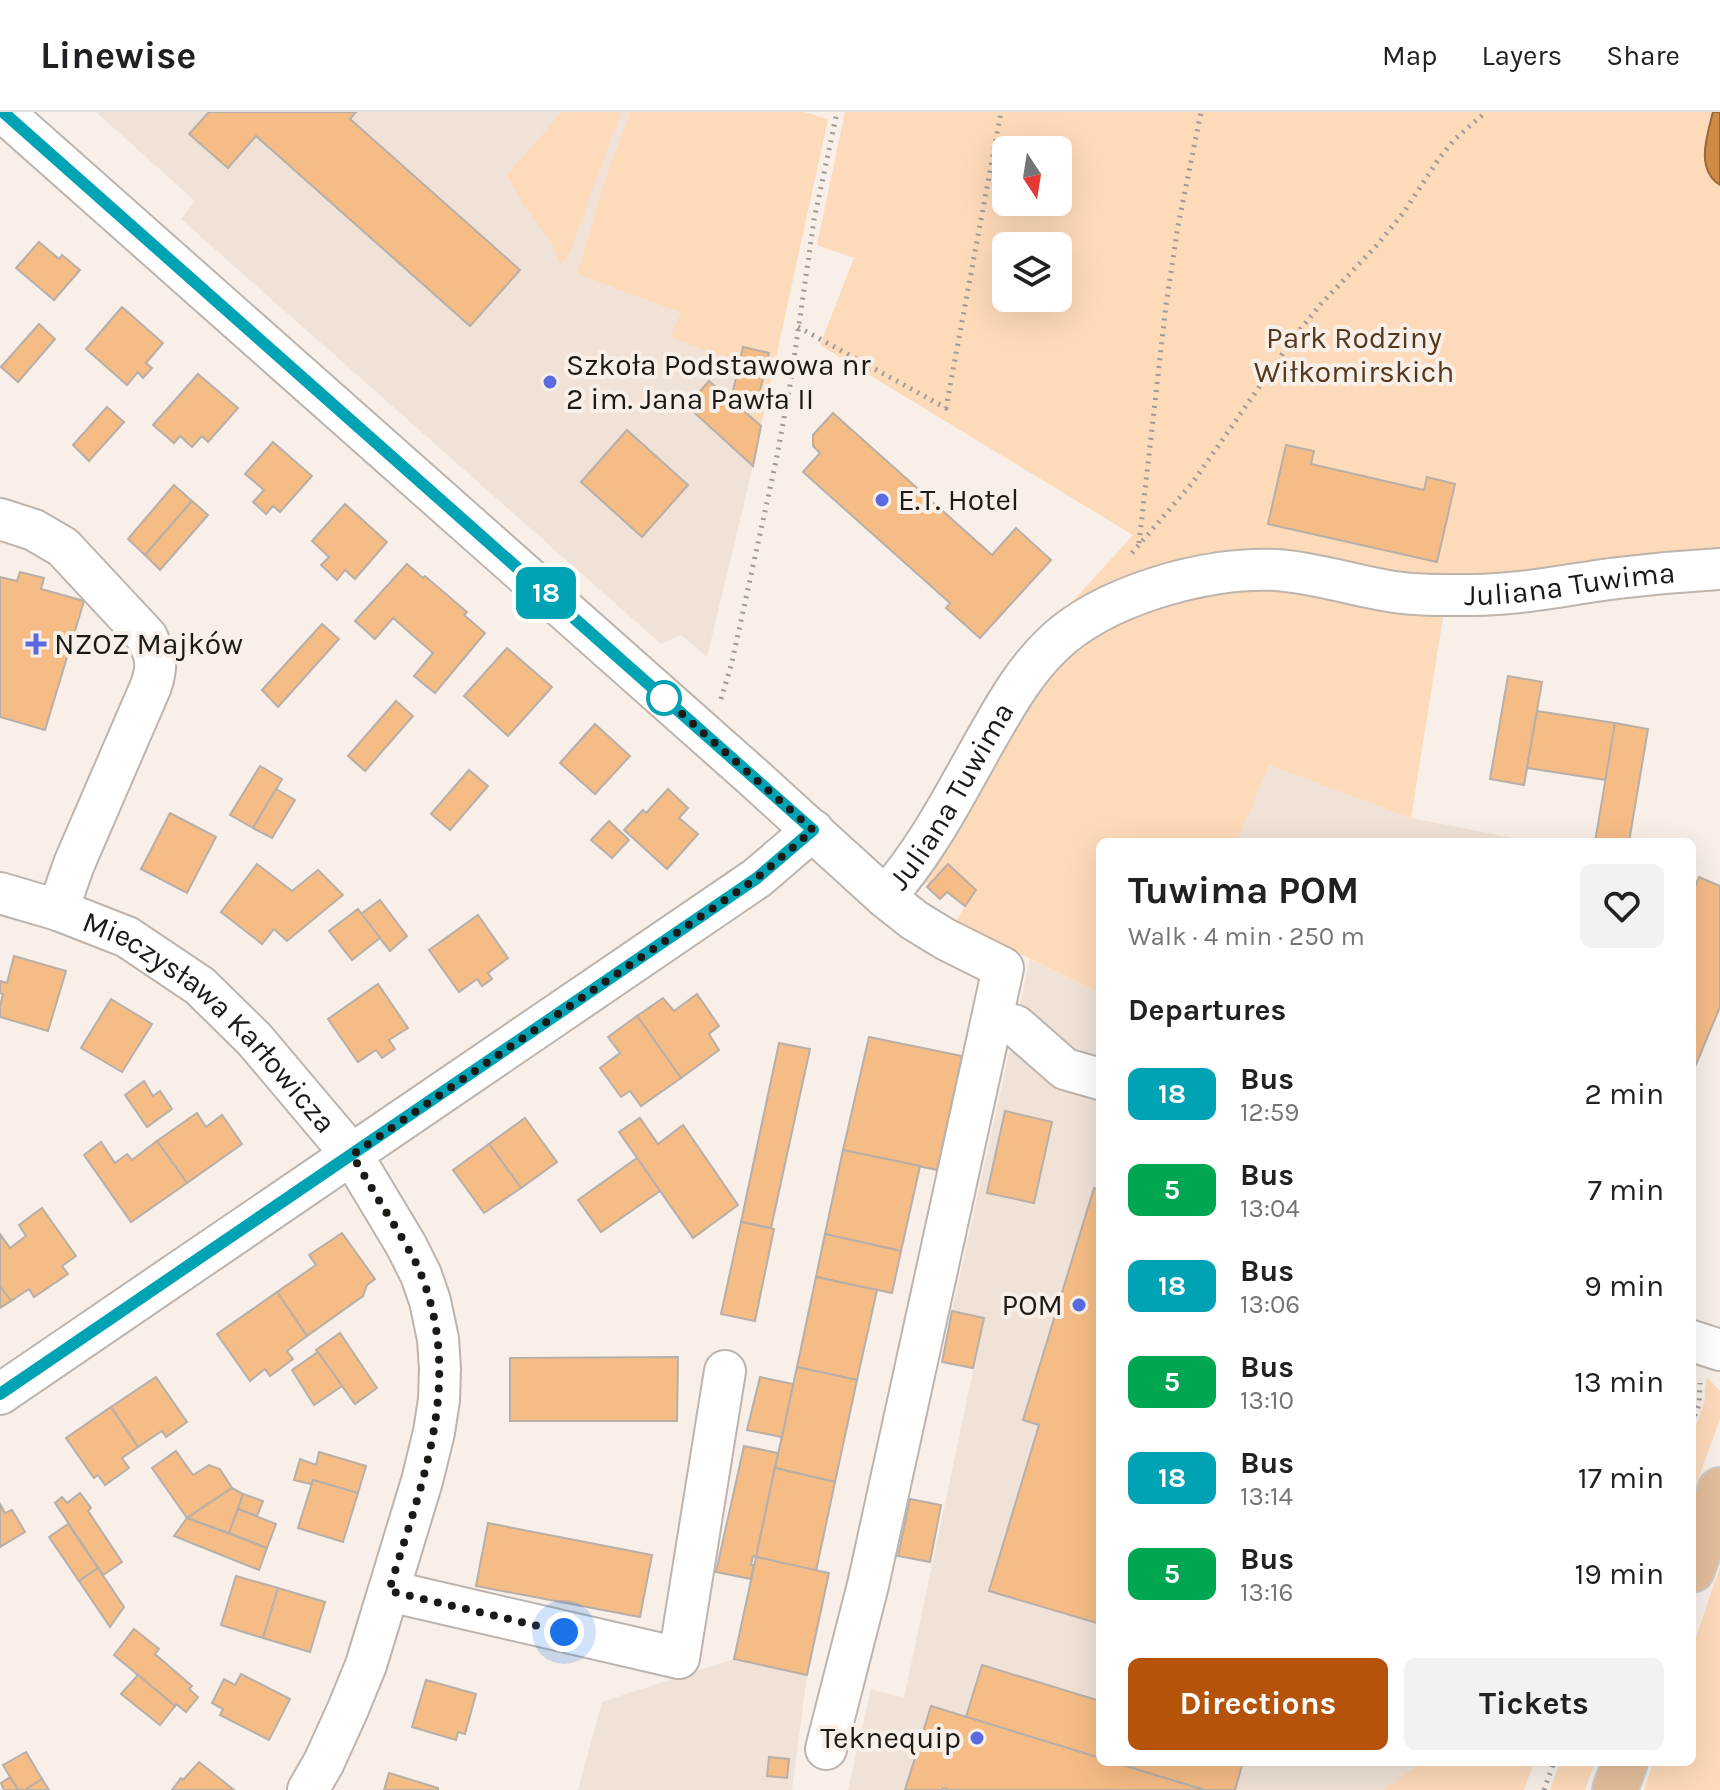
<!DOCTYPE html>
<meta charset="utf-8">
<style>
:root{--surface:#fff;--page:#f2f2f2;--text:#202124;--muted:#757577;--line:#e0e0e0;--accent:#b45309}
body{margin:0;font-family:Karla,sans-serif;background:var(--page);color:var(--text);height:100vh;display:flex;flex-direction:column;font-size:30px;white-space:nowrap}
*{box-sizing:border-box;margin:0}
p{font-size:26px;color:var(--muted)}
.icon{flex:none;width:44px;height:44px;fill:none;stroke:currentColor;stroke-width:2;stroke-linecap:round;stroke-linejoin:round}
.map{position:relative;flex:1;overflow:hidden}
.side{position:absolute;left:1096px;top:726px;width:600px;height:928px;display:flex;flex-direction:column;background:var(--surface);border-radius:12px;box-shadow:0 8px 32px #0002}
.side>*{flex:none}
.badge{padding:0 16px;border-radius:12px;font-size:28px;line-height:52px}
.needle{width:52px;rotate:168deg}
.controls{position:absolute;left:992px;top:24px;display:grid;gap:16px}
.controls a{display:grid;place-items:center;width:80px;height:80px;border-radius:12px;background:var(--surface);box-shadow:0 8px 32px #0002;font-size:40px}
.you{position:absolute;width:40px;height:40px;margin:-20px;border:6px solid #fff;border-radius:50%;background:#1a73e8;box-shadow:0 0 0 12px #1a73e833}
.map>.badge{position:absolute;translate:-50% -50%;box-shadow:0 0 0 4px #fff}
h2{padding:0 32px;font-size:30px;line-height:72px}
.round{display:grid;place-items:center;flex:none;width:84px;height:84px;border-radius:12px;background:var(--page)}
.overview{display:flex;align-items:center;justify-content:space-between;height:136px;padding:0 32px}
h1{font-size:38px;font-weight:700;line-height:60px}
.button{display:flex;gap:16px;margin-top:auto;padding:16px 32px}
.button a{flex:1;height:92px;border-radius:12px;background:var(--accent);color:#fff;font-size:32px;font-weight:700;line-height:92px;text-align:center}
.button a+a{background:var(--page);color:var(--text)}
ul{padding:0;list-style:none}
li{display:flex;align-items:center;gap:24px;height:96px;padding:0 32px}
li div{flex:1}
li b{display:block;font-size:30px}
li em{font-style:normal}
li .badge{min-width:88px;font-weight:700;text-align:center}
header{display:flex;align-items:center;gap:48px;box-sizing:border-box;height:112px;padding:0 40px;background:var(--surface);border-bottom:2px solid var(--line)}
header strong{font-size:38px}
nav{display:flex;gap:44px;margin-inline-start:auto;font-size:28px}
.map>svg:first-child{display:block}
.built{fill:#f0e2d6}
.green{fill:#fddaba;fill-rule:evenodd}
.water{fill:#cf8b45;stroke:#996937;stroke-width:2}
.building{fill:#f5bc86;stroke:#b7afa8;stroke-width:2}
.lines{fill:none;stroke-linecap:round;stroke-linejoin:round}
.minor-casing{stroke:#bcb4ad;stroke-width:44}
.major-casing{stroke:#cdcdcc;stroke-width:48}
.path{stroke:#a09b95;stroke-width:5;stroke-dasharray:2 6;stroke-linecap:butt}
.minor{stroke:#fff;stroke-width:40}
.major{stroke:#e3be9a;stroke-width:44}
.line-casing{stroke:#fff;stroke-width:18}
.line{stroke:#00a3b4;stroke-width:12}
.walk{stroke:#1c1a17;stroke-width:8;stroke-dasharray:0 14.4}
.poi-dot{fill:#5a6ae1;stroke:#f7efe8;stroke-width:3}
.stop-dot{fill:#fff;stroke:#00a3b4;stroke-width:4}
.labels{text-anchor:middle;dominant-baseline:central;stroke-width:8;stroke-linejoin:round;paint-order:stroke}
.park-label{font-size:30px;fill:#56391c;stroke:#f7efe8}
.poi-label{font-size:30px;fill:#1c1a17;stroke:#f7efe8;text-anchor:start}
.street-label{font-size:30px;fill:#1c1a17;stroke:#f7efe8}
</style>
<header>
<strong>Linewise</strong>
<nav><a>Map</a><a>Layers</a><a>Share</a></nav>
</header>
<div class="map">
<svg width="1720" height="1678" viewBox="0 0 1720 1678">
<rect width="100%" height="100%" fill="#f7efe8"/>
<g class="built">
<polygon points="96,0 630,0 604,71 577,162 681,201 739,251 753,354 707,545 681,523 661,532 181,107 195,89"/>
<polygon points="1268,652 1411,706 1534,730 1237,730"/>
<polygon points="1030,847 1100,881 1100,1650 1422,1650 1383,1678 848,1678 871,1577 904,1586 984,1207 952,1199"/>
<polygon points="734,1547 807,1563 792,1678 578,1678 602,1590"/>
</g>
<g class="green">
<polygon points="562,0 621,0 570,140 561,153 551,130 524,94 507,63"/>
<polygon points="630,0 804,0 828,7 761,314 731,288 739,251 670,225 681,201 577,162 604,71"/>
<path d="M845,0H1720V441L1449,468L1411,706L1269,653L1237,730H1100V881L955,810L976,778L949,752L929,773L900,746L1010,558L1133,423L820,233L854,146L817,133ZM1006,38H1058V90H1006ZM1006,134H1058V186H1006Z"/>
<polygon points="1707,1265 1720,1279 1720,1307 1692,1383 1692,1326 1705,1288 1705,1278"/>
<polygon points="1720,1455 1720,1678 1644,1678 1653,1650 1692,1650 1692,1537"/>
<polygon points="1422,1650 1534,1650 1524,1678 1383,1678"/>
<polygon points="1560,1650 1595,1650 1585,1678 1550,1678"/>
</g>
<path class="water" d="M1713,0H1720V73C1695,57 1707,24 1713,0Z"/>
<g class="building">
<polygon points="209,0 356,0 350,7 520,158 470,214 256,24 228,56 189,22"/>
<polygon points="39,130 59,147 62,143 80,158 54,188 16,156"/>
<polygon points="122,195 163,231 146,251 152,256 143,266 138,260 127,273 86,237"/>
<polygon points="39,212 55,227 18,270 1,255"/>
<polygon points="743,235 769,241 755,299 738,295 731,288"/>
<polygon points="198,262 238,296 208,330 202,324 192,335 180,324 174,331 153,313"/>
<polygon points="709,269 761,314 753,354 687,294"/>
<polygon points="107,295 124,310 89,349 73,333"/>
<polygon points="833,301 992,443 1016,416 1051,448 980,526 946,496 950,491 803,360 820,341 813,334 813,323"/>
<polygon points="627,318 688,373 642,425 581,370"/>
<polygon points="273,330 312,364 280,400 273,394 266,402 253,390 264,378 245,362"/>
<polygon points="1286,333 1314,339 1311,352 1424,378 1427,365 1455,372 1437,450 1268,412"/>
<polygon points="174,373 192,389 145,443 128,427"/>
<polygon points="192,389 208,403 160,458 145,443"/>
<polygon points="345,392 387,430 355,467 345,458 337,468 321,453 329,445 312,429"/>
<polygon points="407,452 423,466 425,464 467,500 464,503 485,521 435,581 414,564 433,541 393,506 375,527 355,509"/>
<polygon points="20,460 44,466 41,477 84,489 45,618 0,605 0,465 17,469"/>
<polygon points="322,512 339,527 278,595 262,578"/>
<polygon points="507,536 552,575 508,624 464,584"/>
<polygon points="1508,564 1542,570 1524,673 1490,667"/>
<polygon points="396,589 413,604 365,659 348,644"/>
<polygon points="1537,599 1615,611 1606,668 1527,656"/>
<polygon points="1615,611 1648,617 1629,730 1595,730"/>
<polygon points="595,612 630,644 595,682 560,651"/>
<polygon points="260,654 282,667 253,716 230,703"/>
<polygon points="469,658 488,674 450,718 431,702"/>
<polygon points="276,677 295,688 272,726 253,716"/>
<polygon points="668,677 688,696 679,706 698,722 667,757 624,718 643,698 646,701"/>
<polygon points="170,701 216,725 187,781 141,757"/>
<polygon points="609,709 629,728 612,746 591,728"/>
<polygon points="257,752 292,779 318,758 343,783 287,829 274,817 262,832 221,800"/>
<polygon points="948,752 976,778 965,794 947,780 940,787 927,775"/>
<polygon points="1699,765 1720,774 1720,895 1692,962 1692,781"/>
<polygon points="380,788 407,824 390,839 361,802"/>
<polygon points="358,797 380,826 352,848 329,819"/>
<polygon points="478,803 508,846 488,861 492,867 482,874 477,867 459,880 429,838"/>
<polygon points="14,844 66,859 48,919 0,905 0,894 3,882 0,881 0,869 7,871"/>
<polygon points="378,872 408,916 389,928 395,937 382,946 376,938 358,950 328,907"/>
<polygon points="697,882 719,914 709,922 719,938 681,966 637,904 663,886 674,899"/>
<polygon points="111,887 152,912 122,960 81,936"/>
<polygon points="637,904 681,966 641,994 630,979 621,985 600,956 620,941 608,925"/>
<polygon points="869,925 962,944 937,1058 843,1038"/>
<polygon points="779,931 810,937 771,1116 741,1110"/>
<polygon points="144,969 153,984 160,979 172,997 147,1015 125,983"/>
<polygon points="1005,999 1052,1010 1034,1091 987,1081"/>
<polygon points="197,1001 206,1015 222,1003 242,1032 187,1071 157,1029"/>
<polygon points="525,1006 557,1050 521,1076 489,1032"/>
<polygon points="640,1006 658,1032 683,1013 738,1093 693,1126 619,1020"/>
<polygon points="157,1029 187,1071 131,1110 84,1043 101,1030 115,1051 127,1042 132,1048"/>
<polygon points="489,1032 521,1076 484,1101 453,1058"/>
<polygon points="843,1038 920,1054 901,1139 825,1122"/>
<polygon points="637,1046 660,1079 601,1120 578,1088"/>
<polygon points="1094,1076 1100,1078 1100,1512 989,1479 1039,1313 1023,1308"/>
<polygon points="42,1096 76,1144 62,1154 68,1162 34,1185 29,1177 11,1189 0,1174 0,1122 10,1136 26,1124 19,1113"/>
<polygon points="741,1110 774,1117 755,1209 721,1202"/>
<polygon points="342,1121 375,1167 367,1173 363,1184 307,1224 277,1180 316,1153 309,1143"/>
<polygon points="825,1122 901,1139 892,1181 816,1165"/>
<polygon points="816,1165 877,1178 857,1268 797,1255"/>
<polygon points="0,1174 11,1189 0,1196"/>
<polygon points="277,1180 307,1224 287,1239 293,1247 270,1264 265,1257 250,1269 217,1222"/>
<polygon points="952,1199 984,1206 973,1256 942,1250"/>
<polygon points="340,1221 377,1276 355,1292 316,1238"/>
<polygon points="318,1240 342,1274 314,1293 292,1258"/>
<polygon points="678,1245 677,1309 510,1309 510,1246"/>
<polygon points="797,1255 857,1268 835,1370 775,1356"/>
<polygon points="156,1265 187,1310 166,1325 162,1319 138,1335 111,1295"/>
<polygon points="760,1265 793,1272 782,1325 747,1318"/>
<polygon points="111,1295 138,1335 122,1346 129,1356 105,1373 98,1363 94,1366 66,1326"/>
<polygon points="744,1334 778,1341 756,1445 753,1444 751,1453 754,1453 751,1467 716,1460"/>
<polygon points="176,1339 193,1363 209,1353 220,1357 232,1376 187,1406 152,1356"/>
<polygon points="319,1340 366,1354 358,1381 313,1368 311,1372 294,1368 300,1347 316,1353"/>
<polygon points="775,1356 835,1370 816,1459 756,1445"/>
<polygon points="313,1368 358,1381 343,1430 298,1416"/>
<polygon points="232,1376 243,1382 229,1421 187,1406"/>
<polygon points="80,1381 91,1396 88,1399 122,1450 103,1463 55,1391 62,1385 67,1391"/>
<polygon points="243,1382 263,1389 257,1404 238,1397"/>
<polygon points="910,1387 941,1393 930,1450 898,1444"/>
<polygon points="0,1392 5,1401 12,1398 25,1420 0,1435"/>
<polygon points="238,1397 276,1412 267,1436 229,1421"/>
<polygon points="187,1406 267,1436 259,1458 174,1424"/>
<polygon points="488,1411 652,1443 640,1505 476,1474"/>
<polygon points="68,1412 98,1456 79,1469 49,1425"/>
<polygon points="756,1445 829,1461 807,1563 734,1547"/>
<polygon points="98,1456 124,1495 110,1515 79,1469"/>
<polygon points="236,1464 278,1476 263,1526 221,1513"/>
<polygon points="278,1476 325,1490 310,1540 263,1526"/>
<polygon points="134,1517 159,1537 155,1542 192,1574 189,1577 198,1585 186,1600 176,1592 175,1594 114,1543"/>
<polygon points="982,1553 1100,1589 1100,1646 966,1605"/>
<polygon points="241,1562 290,1587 269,1628 220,1603 223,1597 212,1591 224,1567 235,1573"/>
<polygon points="138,1563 175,1594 160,1613 121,1582"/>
<polygon points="426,1568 476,1582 465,1622 458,1620 456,1628 412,1615"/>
<polygon points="931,1594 1100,1646 1100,1650 1113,1650 1205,1678 949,1678 943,1676 942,1678 905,1678"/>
<polygon points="26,1640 42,1667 25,1678 18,1678 3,1653"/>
<polygon points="769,1645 789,1647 787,1666 767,1664"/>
<polygon points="199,1650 234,1678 172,1678 181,1666 183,1668"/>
<polygon points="1113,1650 1243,1650 1235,1678 1205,1678"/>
<polygon points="389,1661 438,1676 438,1678 384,1678"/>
<polygon points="10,1665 18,1678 4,1678 1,1671"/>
<polygon points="42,1667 49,1678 25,1678"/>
</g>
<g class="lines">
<g class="minor-casing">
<g id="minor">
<path id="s1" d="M3,0L752,664L885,785C929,737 960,672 992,617C1009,587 1027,557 1052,533C1102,484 1206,454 1276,458C1312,460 1348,472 1383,478C1412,484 1444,483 1473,483C1522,483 1570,472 1618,466C1652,462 1686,459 1720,457"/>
<path d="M0,407L34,418L63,435L147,525C156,545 158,553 151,574L74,752L58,798"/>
<path id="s2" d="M0,781L58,798L127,825L200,874L254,927L352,1043L406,1133L421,1163L430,1189L438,1227L440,1257L439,1288L434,1320L422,1369L366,1553L348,1597L324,1650L308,1678"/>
<polyline points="993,907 1016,914 1065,957 1100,967"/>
<polyline points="1692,1229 1720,1238"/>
<polyline points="0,1282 757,766 813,718"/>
<polyline points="389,1479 679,1546 725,1259"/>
<polyline points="826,1637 868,1473 1003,856 945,827 914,808 885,785"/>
</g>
</g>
<g class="major-casing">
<g id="major">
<polyline points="1692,1458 1720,1378"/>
<polyline points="1615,1678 1625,1650"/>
</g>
</g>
<g class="path">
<polyline points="798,215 946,296 1001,0"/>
<polyline points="1139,431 1166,193 1178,114 1201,0"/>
<polyline points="1132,441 1193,370 1294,225 1321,192 1377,133 1404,100 1438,48 1455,27 1486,0"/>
<polyline points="721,587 732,550 776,349 791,268 814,108 837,0"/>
<polyline points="1692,1311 1699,1293 1700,1271"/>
<polyline points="1544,1678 1554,1650"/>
</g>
<use href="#minor" class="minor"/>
<use href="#major" class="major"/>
</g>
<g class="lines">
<g class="line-casing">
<polyline id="line" points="0,1282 757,766 813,718 3,0"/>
</g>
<use href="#line" class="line"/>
<path class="walk" d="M564,1520L389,1479C420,1375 464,1273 422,1165C415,1146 403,1128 393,1111C379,1089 366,1066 352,1043L757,766L813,718L664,586"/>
</g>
<g class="poi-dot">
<circle cx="550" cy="270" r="8"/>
<circle cx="882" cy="388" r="8"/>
<path d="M32 520h8v8h8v8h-8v8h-8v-8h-8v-8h8z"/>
<circle cx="1079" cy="1193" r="8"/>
<circle cx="977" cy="1626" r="8"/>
</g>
<circle class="stop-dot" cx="664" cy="586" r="16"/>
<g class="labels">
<g class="park-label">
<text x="1354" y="226">Park Rodziny<tspan x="1354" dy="34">Wiłkomirskich</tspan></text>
</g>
<g class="poi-label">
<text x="566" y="253">Szkoła Podstawowa nr<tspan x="566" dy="34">2 im. Jana Pawła II</tspan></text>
<text x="898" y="388">E.T. Hotel</text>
<text x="54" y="532">NZOZ Majków</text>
<text x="1063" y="1193" text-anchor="end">POM</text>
<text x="961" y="1626" text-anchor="end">Teknequip</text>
</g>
<g class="street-label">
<text stroke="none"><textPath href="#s1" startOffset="2022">Juliana Tuwima</textPath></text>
<text stroke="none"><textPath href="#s1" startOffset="1302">Juliana Tuwima</textPath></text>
<text stroke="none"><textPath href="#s2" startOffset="252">Mieczysława Karłowicza</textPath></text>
</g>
</g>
</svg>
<div class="controls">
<a><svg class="needle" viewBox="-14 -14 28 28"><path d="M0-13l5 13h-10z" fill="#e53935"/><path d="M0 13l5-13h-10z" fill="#757577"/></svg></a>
<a><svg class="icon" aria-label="layers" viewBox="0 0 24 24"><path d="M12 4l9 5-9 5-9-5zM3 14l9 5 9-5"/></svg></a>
</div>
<div class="you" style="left:564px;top:1520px"></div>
<b class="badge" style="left:546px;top:481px;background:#00a3b4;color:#fff">18</b>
<section class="side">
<div class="overview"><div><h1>Tuwima POM</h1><p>Walk · 4 min · 250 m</p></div><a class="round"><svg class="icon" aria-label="heart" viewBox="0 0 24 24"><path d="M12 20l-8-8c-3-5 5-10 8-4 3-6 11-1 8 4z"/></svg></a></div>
<h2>Departures</h2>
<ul>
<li><span class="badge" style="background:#00a3b4;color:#fff">18</span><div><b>Bus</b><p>12:59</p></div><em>2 min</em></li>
<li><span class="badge" style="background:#00a651;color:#fff">5</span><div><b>Bus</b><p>13:04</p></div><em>7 min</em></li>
<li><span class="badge" style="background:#00a3b4;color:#fff">18</span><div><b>Bus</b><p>13:06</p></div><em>9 min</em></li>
<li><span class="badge" style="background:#00a651;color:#fff">5</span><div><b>Bus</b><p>13:10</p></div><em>13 min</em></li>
<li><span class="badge" style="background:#00a3b4;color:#fff">18</span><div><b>Bus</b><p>13:14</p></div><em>17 min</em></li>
<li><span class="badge" style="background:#00a651;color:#fff">5</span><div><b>Bus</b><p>13:16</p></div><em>19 min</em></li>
</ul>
<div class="button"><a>Directions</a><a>Tickets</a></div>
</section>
</div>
